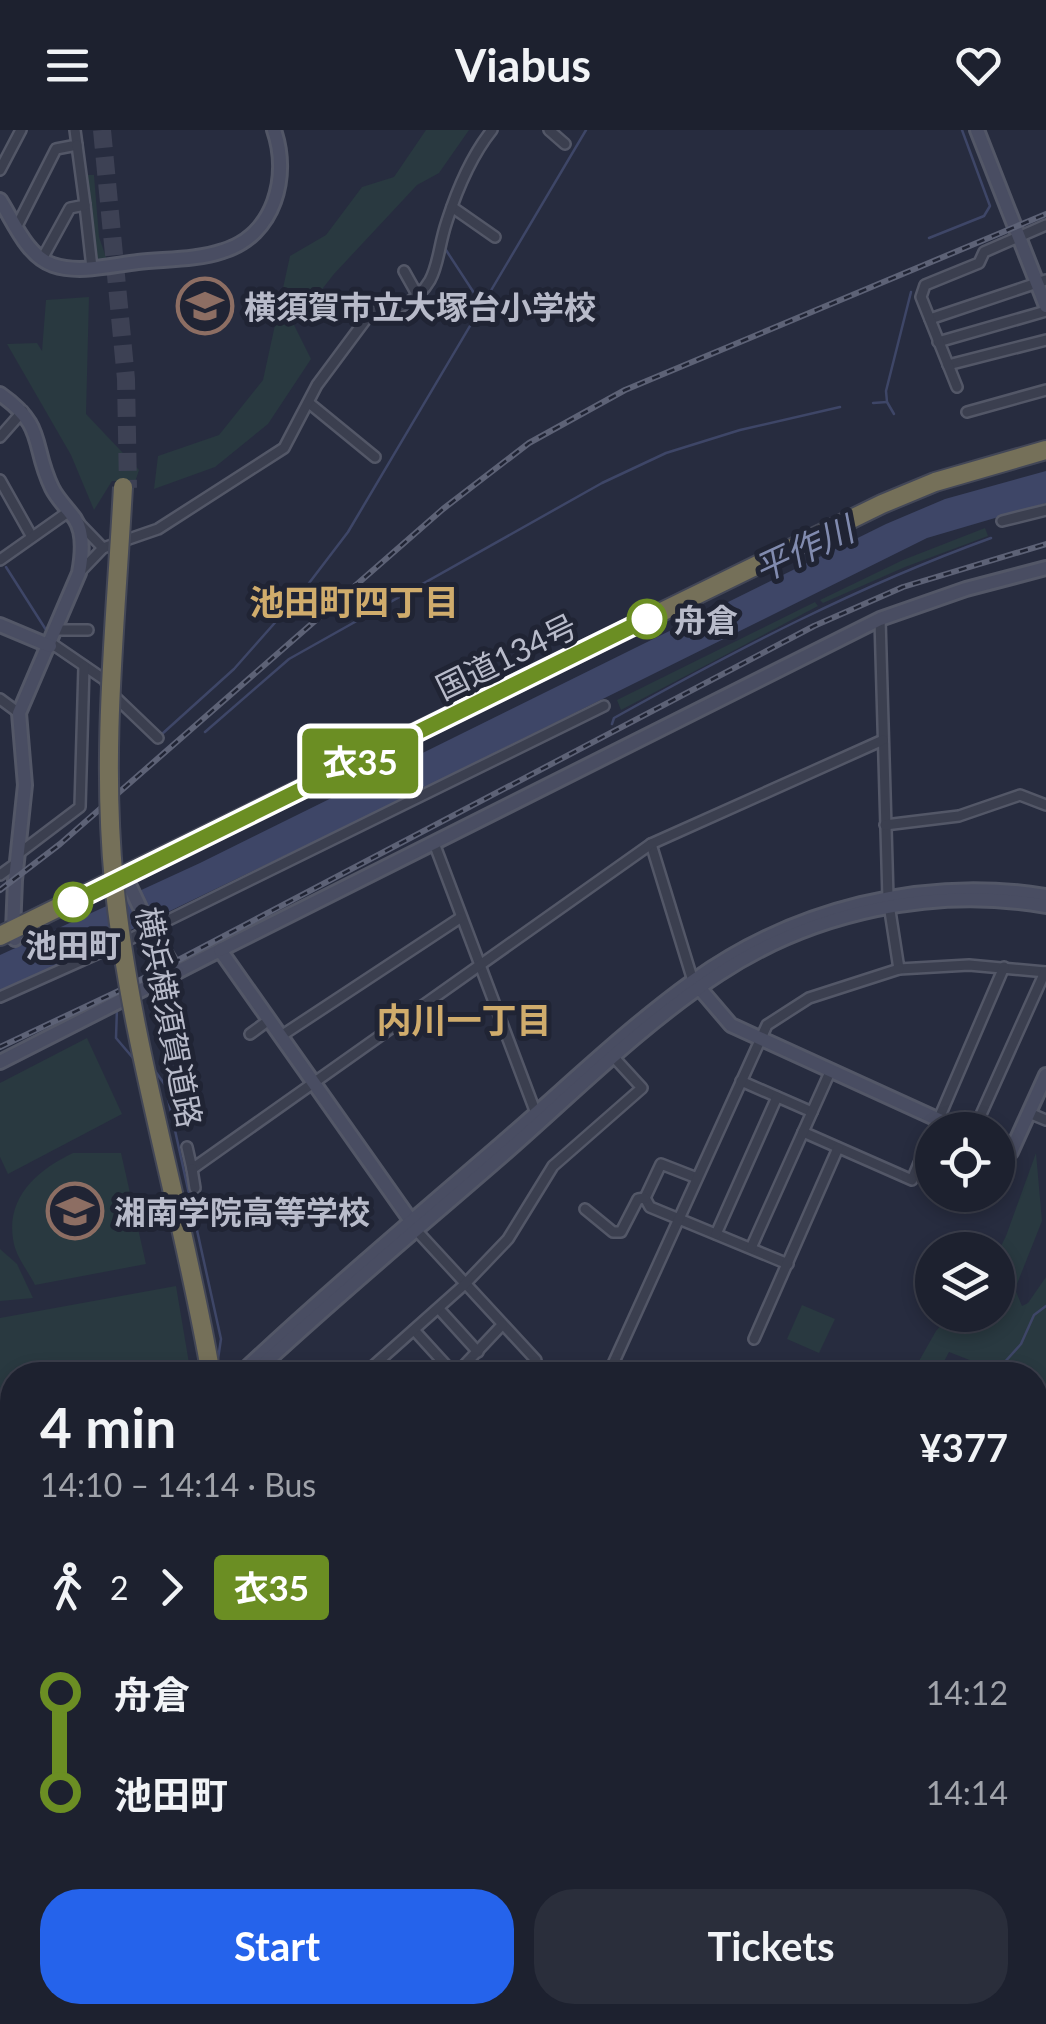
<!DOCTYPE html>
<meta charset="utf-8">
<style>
:root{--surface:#1d212f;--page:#2a2e3b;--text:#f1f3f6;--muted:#a0a3aa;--line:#3b3e4b;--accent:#2563eb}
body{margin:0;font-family:Lato,"Noto Sans JP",sans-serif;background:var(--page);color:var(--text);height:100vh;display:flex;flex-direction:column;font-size:38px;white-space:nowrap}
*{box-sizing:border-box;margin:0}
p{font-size:32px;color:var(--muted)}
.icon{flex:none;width:55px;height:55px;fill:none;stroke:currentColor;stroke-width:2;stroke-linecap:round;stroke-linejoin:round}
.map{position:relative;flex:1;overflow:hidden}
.sheet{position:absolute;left:0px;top:1232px;width:1048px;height:662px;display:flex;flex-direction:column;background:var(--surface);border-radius:40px 40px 0 0;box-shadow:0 5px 15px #0003,0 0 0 2px var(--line)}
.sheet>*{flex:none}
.badge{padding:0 20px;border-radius:8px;font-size:35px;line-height:65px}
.buttons{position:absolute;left:915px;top:982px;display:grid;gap:20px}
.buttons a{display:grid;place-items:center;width:100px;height:100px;border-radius:50%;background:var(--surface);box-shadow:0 5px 15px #0003,0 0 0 2px var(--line);font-size:50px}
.map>.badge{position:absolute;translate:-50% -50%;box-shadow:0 0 0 5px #fff}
.legs{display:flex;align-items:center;gap:15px;height:110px;padding:0 40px;font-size:32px}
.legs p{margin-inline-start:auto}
.head{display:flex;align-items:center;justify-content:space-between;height:170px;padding:0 40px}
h1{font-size:55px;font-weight:700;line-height:75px}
.button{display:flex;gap:20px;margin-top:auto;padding:20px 40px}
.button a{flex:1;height:115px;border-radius:40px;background:var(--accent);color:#fff;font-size:40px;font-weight:700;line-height:115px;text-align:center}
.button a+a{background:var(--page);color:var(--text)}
ul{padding:0 40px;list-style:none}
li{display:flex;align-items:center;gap:35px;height:100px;font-size:38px}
li i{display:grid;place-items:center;width:15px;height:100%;margin:0 12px;background:currentColor}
li i::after{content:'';width:25px;height:25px;margin:-12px;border:8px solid;border-radius:50%;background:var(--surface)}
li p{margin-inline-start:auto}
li:first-child i{background:linear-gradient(#0000 50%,currentColor 0)}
li:last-child i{background:linear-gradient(currentColor 50%,#0000 0)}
header{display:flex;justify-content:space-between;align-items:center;height:130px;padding:0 40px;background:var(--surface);font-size:45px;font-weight:700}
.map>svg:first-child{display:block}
.green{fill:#293940}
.water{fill:#3e4667}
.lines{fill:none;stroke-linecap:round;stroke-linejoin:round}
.stream{stroke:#3e4667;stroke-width:2.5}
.highway-tunnel{stroke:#3d4154;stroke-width:18;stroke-dasharray:18 9;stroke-linecap:butt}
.street-casing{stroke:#535767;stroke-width:14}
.secondary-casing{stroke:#535767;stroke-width:18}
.primary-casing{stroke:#454858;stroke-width:20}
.highway-casing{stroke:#434757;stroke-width:22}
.street{stroke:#3b3f4f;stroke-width:9}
.secondary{stroke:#494d62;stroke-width:12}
.primary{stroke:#595e6f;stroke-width:15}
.highway{stroke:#757059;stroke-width:18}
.rail-casing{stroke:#5d6276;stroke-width:6}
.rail{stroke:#202434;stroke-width:2.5;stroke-dasharray:8;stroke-linecap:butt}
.highway-bridge-casing{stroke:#434757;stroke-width:22;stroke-linecap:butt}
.highway-bridge{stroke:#757059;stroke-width:18}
.line-1-casing{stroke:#fff;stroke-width:22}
.line-1{stroke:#6b8e23;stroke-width:15}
.stop-1-dot{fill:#fff;stroke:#6b8e23;stroke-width:5}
.labels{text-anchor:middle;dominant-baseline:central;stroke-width:10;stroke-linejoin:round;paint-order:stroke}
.poi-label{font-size:32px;font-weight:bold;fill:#b8bbca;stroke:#202434;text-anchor:start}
.stop-label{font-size:32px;font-weight:bold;fill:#b8bbca;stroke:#202434;text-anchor:start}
.street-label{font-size:32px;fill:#b8bbca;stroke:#202434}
.water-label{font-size:35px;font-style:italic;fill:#818baf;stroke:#202434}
.neighbourhood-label{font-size:35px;font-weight:bold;fill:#d0ac6c;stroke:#202434}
</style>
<header><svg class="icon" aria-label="menu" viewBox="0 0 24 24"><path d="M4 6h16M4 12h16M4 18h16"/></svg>Viabus<svg class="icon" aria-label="heart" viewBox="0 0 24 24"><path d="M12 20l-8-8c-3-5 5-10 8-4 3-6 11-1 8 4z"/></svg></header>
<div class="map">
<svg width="1046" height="1894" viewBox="0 0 1046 1894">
<rect width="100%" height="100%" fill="#272c3f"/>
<g class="green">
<polygon points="426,0 469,0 439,43 417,55 334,144 294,195 311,229 268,294 215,337 154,359 158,326 219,305 263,250 290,126 326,105 362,57 394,47"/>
<polygon points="87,45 94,45 99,107 107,130 101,131 96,127"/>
<polygon points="89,167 86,284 139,340 135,352 112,351 94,380 71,325 7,214 37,213 42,221 46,170"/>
<polygon points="985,398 988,406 905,437 823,473 820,470 903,430"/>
<polygon points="815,472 818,476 621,580 617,570"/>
<polygon points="87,908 122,984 8,1044 0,1027 0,953"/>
<path d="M73,1023H121L146,1134L35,1155C29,1143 19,1130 15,1118C2,1071 35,1041 73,1023Z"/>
<polygon points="1036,1023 1042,1091 1015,1159 1022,1176 1028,1173 1046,1147 1046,1787 1038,1696 1035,1695 1035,1245 967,1245 972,1231 949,1222 937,1245 911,1245 936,1201 950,1185 998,1185 998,1122 1006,1106"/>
<polygon points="0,1119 17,1134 33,1168 0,1171"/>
<polygon points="176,1156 191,1245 12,1245 12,1399 0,1385 0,1188"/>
<polygon points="802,1175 835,1189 819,1223 787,1209"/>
<polygon points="1046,1805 1046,1894 841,1894 844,1883 1035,1882 1035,1819"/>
<polygon points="469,1883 587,1883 616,1894 477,1894 476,1888"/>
</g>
<g class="water">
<polygon points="215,172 218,200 203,200 200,173"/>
<polygon points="1046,341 1046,373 927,408 363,688 0,863 0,825 200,733 886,394 945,369"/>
</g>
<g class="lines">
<g class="stream">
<polyline points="929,108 984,86 990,76 962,0"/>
<polyline points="444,117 476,166"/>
<polyline points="873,273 887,272"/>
<polyline points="894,284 887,272 886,261 911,162"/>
<polyline points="6,437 48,503"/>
<path d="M612,594L614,588C738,519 856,457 991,408"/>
<polyline points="205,602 289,529 602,353 666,323 740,300 840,277"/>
<polyline points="162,604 234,539 303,461 348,402 586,0"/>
<polyline points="117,878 116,908 133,928"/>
<polyline points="153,938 165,955 221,1209 218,1229"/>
<polyline points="993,1245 1021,1214 1034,1185 1046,1176"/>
<polyline points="0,1870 9,1894"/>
</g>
<polyline class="highway-tunnel" points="102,0 126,249 128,358"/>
<g class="street-casing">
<g id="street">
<polyline points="549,0 565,14"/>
<polyline points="0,40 21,0"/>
<polyline points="85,75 92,138"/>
<polyline points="452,77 495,107"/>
<polyline points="17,96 56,19 77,15 75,0"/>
<polyline points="42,129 70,78 85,75 77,15"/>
<polyline points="404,141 418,166"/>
<polyline points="930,189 1046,150"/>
<polyline points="938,212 1046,181"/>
<polyline points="948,235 1046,210"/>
<polyline points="957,257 921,167 925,155 979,133 984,122 1046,95"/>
<polyline points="309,273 375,327"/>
<polyline points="967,282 1046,260"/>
<polyline points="0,307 23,281"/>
<polyline points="0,350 32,407"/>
<polyline points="1002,391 1046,380"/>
<path d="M78,392L103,418L158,399L284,318L317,255L372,181C382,178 392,182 402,176C442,154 434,129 447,91C457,60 472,25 492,0"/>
<polyline points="0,430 68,382"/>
<polyline points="81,441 103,418"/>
<polyline points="880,489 888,768 899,839 969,835 1046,842"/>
<polyline points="56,500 88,500"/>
<polyline points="51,513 105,550 110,562 158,608"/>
<polyline points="0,569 19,583"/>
<polyline points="885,695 959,686 1020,665 1046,675"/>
<polyline points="434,713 537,986"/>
<polyline points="651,714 693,851"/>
<polyline points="18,724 80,677 84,536"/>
<polyline points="0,745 18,732"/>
<polyline points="0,867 130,809 604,576"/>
<polyline points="250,904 269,890"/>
<polyline points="281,906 460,788"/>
<polyline points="741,951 812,982"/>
<polyline points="1029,983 1046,990"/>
<polyline points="934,1000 1004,837"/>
<polyline points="974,1000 1045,842"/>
<polyline points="803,1002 912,1050 932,1002"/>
<polyline points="187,1017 192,1039 651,714 883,610"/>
<polyline points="192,1039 195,1058"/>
<polyline points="697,1048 661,1034 645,1068 650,1077 788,1134"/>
<polyline points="998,1053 1011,1022"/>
<polyline points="585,1079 613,1102 621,1102 638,1069 645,1068"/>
<polyline points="416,1100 536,1230"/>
<polyline points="716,1104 777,967"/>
<polyline points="751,1118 830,942"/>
<polyline points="439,1179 478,1222"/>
<polyline points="414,1200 455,1245"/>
<polyline points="754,1209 838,1018"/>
<polyline points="363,1245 465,1154 508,1109 553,1036 642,958 609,922"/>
<polyline points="455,1245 502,1195"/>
<polyline points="608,1245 767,895 809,868 899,839"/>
<polyline points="0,1593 12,1581"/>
<polyline points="0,1661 12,1654"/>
<polyline points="0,1720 12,1716"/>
<polyline points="0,1811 12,1822"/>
<polyline points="0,1835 12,1874"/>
<polyline points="15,1882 19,1894"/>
<polyline points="86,1894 93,1882"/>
<polyline points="299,1894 337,1894"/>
<polyline points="414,1894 417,1882"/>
</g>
</g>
<g class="secondary-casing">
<g id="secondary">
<polyline points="977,0 1046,176"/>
<path d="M0,70C14,92 27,126 53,135C79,144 112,135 138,132C165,129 197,130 223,121C275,105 290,46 274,0"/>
<path d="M0,264C47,297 31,315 52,358C58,370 68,379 75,389C85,404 82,427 79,443L19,583L25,655L15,750L13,801L15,809"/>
<polyline points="0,495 50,516"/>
<polyline points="125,746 150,799 177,842 220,820 416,1098"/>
<polyline points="220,820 880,489 966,459 1046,438"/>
<polyline points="696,854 731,895 961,1000"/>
<polyline points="0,932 177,842"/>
<polyline points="998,1016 1011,1022 1046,945"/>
<path d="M239,1245C324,1165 413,1090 501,1014C564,960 625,900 693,851C793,779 923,746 1046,766"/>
<path d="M252,1245C333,1169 419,1098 503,1025C573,964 641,895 719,844C813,782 935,756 1046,776"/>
<polyline points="0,1401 12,1415"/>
<polyline points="0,1475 12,1463"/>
<polyline points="0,1487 12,1475"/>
</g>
</g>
<g class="primary-casing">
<g id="primary">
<polyline points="0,1743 12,1752"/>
<polyline points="151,1882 163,1894"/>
<polyline points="168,1882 182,1894"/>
</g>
</g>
<g class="highway-casing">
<g id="highway">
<polyline points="0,806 882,374 935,352 1046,320"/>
<polyline points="223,1894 224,1882"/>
</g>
</g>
<use href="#street" class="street"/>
<use href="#secondary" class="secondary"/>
<use href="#primary" class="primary"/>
<use href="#highway" class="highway"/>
<g class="rail-casing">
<g id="rail">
<polyline points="0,760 60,714 443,379 529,313 625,260 1046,84"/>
<polyline points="0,917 125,858 814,496 903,457 1046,414"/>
</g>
</g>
<use href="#rail" class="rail"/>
<g class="highway-bridge-casing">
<path id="highway-bridge" d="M123,357C116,489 101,620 114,752C131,919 183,1080 211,1245"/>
</g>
<use href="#highway-bridge" class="highway-bridge"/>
</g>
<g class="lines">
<g class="line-1-casing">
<polyline id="line-1" points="73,772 647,489"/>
</g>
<use href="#line-1" class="line-1"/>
</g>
<defs>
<g id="school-ring" transform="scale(2.875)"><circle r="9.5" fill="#202434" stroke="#8d6e63" stroke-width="1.5"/><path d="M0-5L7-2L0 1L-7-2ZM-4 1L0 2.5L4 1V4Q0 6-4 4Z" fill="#8d6e63"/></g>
</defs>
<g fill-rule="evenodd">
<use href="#school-ring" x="205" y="176"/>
<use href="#school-ring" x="75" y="1081"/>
</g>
<g class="stop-1-dot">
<circle cx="647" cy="489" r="18"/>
<circle cx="73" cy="772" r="18"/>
</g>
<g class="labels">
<g class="poi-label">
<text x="244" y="176">横須賀市立大塚台小学校</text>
<text x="114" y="1081">湘南学院高等学校</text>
</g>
<g class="stop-label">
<text x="674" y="489">舟倉</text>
<text x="73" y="814" text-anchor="middle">池田町</text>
</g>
<g class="street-label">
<text transform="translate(506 526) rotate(-26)">国道134号</text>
<text transform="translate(170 887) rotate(79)">横浜横須賀道路</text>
</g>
<g class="water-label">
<text transform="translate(803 418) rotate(-25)">平作川</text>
</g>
<g class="neighbourhood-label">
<text x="354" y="471">池田町四丁目</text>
<text x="464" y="889">内川一丁目</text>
</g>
</g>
</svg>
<div class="buttons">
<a><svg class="icon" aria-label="locate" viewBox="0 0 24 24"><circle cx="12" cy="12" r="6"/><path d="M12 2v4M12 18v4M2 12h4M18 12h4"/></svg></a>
<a><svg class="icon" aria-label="layers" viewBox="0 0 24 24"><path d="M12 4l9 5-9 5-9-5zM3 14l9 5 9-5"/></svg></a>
</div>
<b class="badge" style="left:360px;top:631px;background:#6b8e23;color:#fff">衣35</b>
<section class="sheet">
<div class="head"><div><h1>4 min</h1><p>14:10 – 14:14 · Bus</p></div><b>¥377</b></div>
<div class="legs"><svg class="icon" aria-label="walk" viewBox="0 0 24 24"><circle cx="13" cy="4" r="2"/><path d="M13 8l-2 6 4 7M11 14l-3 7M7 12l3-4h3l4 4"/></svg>2<svg class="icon" aria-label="forward" viewBox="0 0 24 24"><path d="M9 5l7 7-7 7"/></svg><b class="badge" style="background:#6b8e23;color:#fff">衣35</b></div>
<ul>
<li><i style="color:#6b8e23"></i><b>舟倉</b><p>14:12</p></li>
<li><i style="color:#6b8e23"></i><b>池田町</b><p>14:14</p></li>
</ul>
<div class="button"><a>Start</a><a>Tickets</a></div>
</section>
</div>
